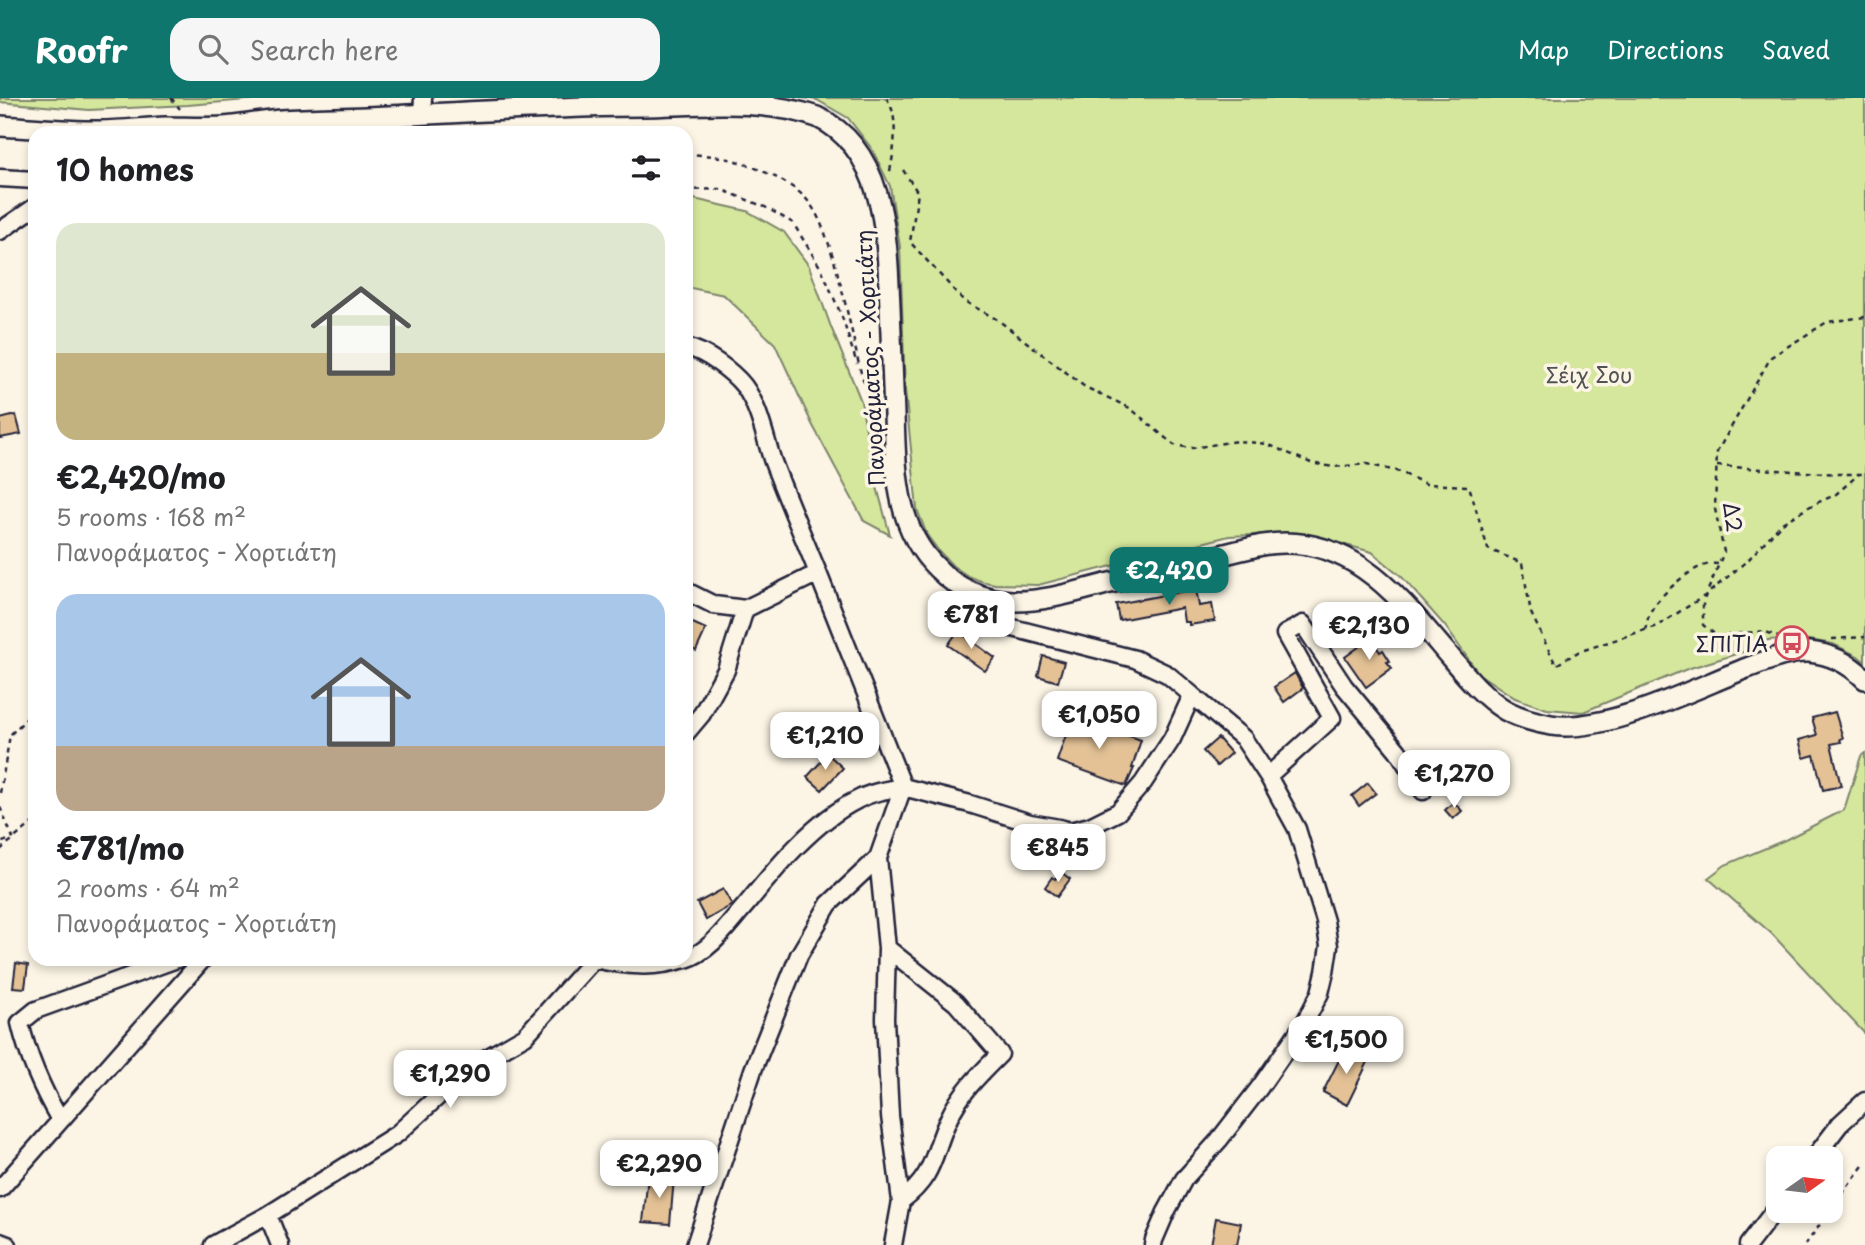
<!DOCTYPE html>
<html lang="en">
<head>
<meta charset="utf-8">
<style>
  body { margin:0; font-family:"Playpen Sans",sans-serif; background:#f6f6f6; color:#202124; height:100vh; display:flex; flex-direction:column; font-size:26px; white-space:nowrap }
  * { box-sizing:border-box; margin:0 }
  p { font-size:23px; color:#757577 }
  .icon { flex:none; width:38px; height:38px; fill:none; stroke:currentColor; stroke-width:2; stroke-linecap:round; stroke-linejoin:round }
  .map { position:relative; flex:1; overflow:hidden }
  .drawer { position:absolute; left:28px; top:28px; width:665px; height:840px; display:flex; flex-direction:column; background:#fff; border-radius:21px; box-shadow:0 4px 10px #0003 }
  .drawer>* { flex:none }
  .needle { width:46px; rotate:76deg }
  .fabs { position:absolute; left:1766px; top:1048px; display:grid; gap:14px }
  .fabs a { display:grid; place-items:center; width:77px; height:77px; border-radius:14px; background:#fff; box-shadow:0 4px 10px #0003; font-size:35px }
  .price { position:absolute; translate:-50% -60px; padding:0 16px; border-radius:14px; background:#fff; color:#222; font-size:23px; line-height:46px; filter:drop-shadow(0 2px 4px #0008) }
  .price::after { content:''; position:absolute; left:50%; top:42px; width:21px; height:16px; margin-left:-10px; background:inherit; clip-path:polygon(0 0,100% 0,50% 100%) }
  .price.active { background:#0f766e; color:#fff }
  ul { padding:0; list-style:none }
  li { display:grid; align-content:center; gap:14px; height:371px; padding:0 28px }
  li span { display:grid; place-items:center; height:217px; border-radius:21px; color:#555 }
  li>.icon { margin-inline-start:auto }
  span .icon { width:126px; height:126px; fill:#fffc; stroke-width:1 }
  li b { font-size:30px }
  h2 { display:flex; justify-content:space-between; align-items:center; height:84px; padding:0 28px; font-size:30px }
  header { display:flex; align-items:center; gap:42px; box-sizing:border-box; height:98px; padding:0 35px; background:#0f766e; color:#fff }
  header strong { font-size:33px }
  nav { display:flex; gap:38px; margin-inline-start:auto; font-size:24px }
  .search { width:490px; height:63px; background:#f6f6f6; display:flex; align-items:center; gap:18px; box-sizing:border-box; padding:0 24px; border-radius:21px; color:#757577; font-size:26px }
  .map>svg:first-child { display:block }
  .green { fill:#d5e79c; stroke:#7c846c; stroke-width:2 }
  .building { fill:#e4c296; stroke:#22223b; stroke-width:2 }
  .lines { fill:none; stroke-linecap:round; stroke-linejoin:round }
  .minor-casing { stroke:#22223b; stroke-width:21 }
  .major-casing { stroke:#22223b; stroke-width:24 }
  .path { stroke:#22223b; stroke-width:2.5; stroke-dasharray:5 5; stroke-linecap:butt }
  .minor { stroke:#fcf5e5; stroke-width:16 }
  .major { stroke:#fcf5e5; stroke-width:19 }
  .labels { text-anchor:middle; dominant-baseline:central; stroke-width:7; stroke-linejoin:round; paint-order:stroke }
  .street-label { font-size:21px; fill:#22223b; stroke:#fcf5e5 }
  .park-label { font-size:21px; fill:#4f5353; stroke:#fcf5e5 }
  .poi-label { font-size:21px; fill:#22223b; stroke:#fcf5e5; text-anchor:end }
</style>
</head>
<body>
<header>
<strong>Roofr</strong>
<div class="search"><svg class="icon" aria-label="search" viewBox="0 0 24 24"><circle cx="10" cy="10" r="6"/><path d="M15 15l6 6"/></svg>Search here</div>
<nav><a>Map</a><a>Directions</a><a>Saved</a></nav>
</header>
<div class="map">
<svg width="1865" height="1147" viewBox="0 0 1865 1147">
  <rect width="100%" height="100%" fill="#fcf5e5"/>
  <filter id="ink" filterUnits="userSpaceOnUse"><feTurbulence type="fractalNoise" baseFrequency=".0143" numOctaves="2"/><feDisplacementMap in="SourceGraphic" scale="14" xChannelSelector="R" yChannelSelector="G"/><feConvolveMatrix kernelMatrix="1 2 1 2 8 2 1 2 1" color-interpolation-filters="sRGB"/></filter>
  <g filter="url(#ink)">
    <path class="green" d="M0,0H270L188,7L89,12L0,4Z
      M803,0H1865V564L1858,558L1833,546L1797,540L1768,542L1746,553L1687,571L1583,614L1547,611L1515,600L1479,576L1445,528L1401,478L1372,454L1300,435L1229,438L1038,487L995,486L980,483L968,478L953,468L938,452L927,437L917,411L905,291L900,149L890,88L872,51L848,20L817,2Z
      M694,101L747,113L784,134L809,168L831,229L861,303L874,378L890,437L864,423L812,326L775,246L724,197L686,189V102Z
      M1865,655V936L1772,836L1708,780L1725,767L1785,742L1844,712L1861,658Z"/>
    <path class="building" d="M16,317L21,336L0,340V321Z
      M1196,491L1199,508L1212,506L1215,523L1189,527V524H1184L1182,510L1119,522L1116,506Z
      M686,522L706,531L696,553L686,548Z
      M958,533L995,560L985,573L948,547Z
      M1371,540L1380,554L1383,552L1390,563L1387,564L1392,570L1366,589L1345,559Z
      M1043,558L1064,564L1058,584L1038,578Z
      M1295,575L1303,590L1284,604L1274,589Z
      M1835,614L1843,640L1840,641L1841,644L1831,646L1841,688L1823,692L1814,657L1804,660L1799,642L1817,637L1812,620Z
      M1068,617L1141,642L1132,670H1134L1126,688L1057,663L1066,637L1067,634L1063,633Z
      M1218,640L1231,655L1217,668L1203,653Z
      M828,656L843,670L822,692L807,679Z
      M1368,685L1376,695L1359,708L1352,698Z
      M1454,704L1462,713L1453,721L1445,712Z
      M1061,774L1070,781L1057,799L1045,789L1052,779L1055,781Z
      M723,791L732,807L706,822L697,805Z
      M16,865L28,867L25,890L13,889Z
      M1345,950L1369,962L1347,1007L1323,994Z
      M648,1078L674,1080L670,1126L643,1124Z
      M1216,1120L1241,1125L1237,1147H1211Z"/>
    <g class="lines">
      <defs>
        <path id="minor" d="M422,16L423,0
          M0,80L35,82
          M0,133L35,109
          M686,249C705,253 732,273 744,288C759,308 765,340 773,364C787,401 803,438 818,475
          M686,493L714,507L745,511
          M686,635L702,616L726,572L745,511L818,475L903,689L970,706L1030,725L1059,730L1070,733L1090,728L1118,714L1143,685L1172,641L1192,597L1167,576L1135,561L993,525L963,491
          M1268,678L1332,620L1285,536L1303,526L1344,588L1398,653L1423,693
          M878,760L887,850L885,921L890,1018L901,1103L893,1147
          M887,850L956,905L1000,956C980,976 961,994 949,1020C932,1056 936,1077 901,1103
          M594,861C625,868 654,871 685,861
          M686,861C711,853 728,827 745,808C776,770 813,724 857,702C871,694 887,692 903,689L878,760L829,806L799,857L753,972L695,1147
          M60,1022C42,991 28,959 20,925L36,912L177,861
          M1814,1060L1840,1026L1865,1003
          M0,1091L203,861
          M268,1117L397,1036L469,970L525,938L594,861
          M0,1144L8,1147
          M213,1147L268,1117L280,1147
          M1153,1147L1154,1142L1166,1114L1184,1081L1219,1042L1260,989L1305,924L1320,895L1325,874L1329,848L1325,823L1297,731L1268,678L1243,640L1192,597
          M1748,1147L1778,1108"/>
        <path id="major" d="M0,28C33,30 66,33 99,33C121,33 143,30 165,29C185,29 204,30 223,29C243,28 262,23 281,22C317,20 353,20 388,18C474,14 559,8 645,8C701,7 763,0 817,19C887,52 887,143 890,209C891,245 893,281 894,317C896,372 895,430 938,471C957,491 984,502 1012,503C1045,504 1078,493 1110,485C1160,473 1211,459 1262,447C1347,433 1396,495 1445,553C1463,574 1481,597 1505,612C1519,620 1535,624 1551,627C1605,636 1695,590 1747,570C1766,563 1789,553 1809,554C1831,556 1850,566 1865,581"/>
      </defs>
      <use href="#minor" class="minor-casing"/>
      <use href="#major" class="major-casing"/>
      <path class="path" d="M171,0L180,11
        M886,0C900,15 894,58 889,77
        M686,56C700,57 715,57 729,61C752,67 793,84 808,103C829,128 844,201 852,234C858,261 861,287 877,310
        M903,72L918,95L910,144L964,203L998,222L1085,289L1130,310L1174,347L1192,350L1237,343L1267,346L1311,365L1333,369L1367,366L1400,374L1426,386L1469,388L1488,451L1522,465L1531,515L1556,567L1578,554L1657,528L1706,497L1748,462L1782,425L1814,406L1835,397L1859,376
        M686,92L720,91L765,109L793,125L822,172L842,219L857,266
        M1717,368L1838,376H1865
        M1645,532C1647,525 1648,517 1652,511C1663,494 1697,462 1718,466
        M1781,540L1764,533L1717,538L1703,527V504L1724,454L1715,411L1717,354L1771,259L1827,224L1865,219
        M1832,541L1865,539
        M0,695L10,637L35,612
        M0,709L13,740L0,745
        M0,752L35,723
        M1830,1112L1865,1065
        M1805,1147L1830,1113"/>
      <use href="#minor" class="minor"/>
      <use href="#major" class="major"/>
    </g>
  </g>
  <defs>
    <symbol id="bus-ring" viewBox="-11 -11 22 22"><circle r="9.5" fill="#fcf5e5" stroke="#d1495b" stroke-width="1.5"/><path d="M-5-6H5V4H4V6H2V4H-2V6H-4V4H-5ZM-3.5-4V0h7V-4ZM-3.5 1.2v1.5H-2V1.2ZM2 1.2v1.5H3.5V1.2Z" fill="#d1495b"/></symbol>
  </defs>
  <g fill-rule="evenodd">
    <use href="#bus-ring" x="1773" y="526" width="38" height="38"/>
  </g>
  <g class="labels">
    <g class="street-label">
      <text transform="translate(869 260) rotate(-93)">Πανοράματος - Χορτιάτη</text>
      <text transform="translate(1734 419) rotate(82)">Δ2</text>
    </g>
    <g class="park-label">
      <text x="1589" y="276">Σέιχ Σου</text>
    </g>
    <g class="poi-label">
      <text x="1768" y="545">ΣΠΙΤΙΑ</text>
    </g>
  </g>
</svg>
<div class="fabs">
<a><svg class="needle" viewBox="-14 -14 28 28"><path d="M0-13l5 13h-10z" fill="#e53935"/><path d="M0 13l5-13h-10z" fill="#757577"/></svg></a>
</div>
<b class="price active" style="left:1169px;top:509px">€2,420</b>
<b class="price" style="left:971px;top:553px">€781</b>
<b class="price" style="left:1369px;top:564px">€2,130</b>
<b class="price" style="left:1099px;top:653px">€1,050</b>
<b class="price" style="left:825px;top:674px">€1,210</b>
<b class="price" style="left:1454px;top:712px">€1,270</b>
<b class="price" style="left:1058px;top:786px">€845</b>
<b class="price" style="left:1346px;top:978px">€1,500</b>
<b class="price" style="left:450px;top:1012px">€1,290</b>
<b class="price" style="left:659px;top:1102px">€2,290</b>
<section class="drawer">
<h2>10 homes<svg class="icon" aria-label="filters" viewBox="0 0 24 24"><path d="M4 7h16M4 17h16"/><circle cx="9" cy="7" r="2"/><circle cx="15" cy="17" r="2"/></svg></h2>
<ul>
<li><span style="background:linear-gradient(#dfe7d0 60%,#c2b280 0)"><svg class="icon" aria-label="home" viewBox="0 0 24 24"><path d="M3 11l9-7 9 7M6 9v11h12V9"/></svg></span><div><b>€2,420/mo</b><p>5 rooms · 168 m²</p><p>Πανοράματος - Χορτιάτη</p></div></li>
<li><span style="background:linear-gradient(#a9c7e8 70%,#b9a48a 0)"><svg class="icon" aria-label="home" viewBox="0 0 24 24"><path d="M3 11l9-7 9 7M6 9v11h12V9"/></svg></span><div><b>€781/mo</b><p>2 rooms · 64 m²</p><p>Πανοράματος - Χορτιάτη</p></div></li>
</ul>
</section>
</div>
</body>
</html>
